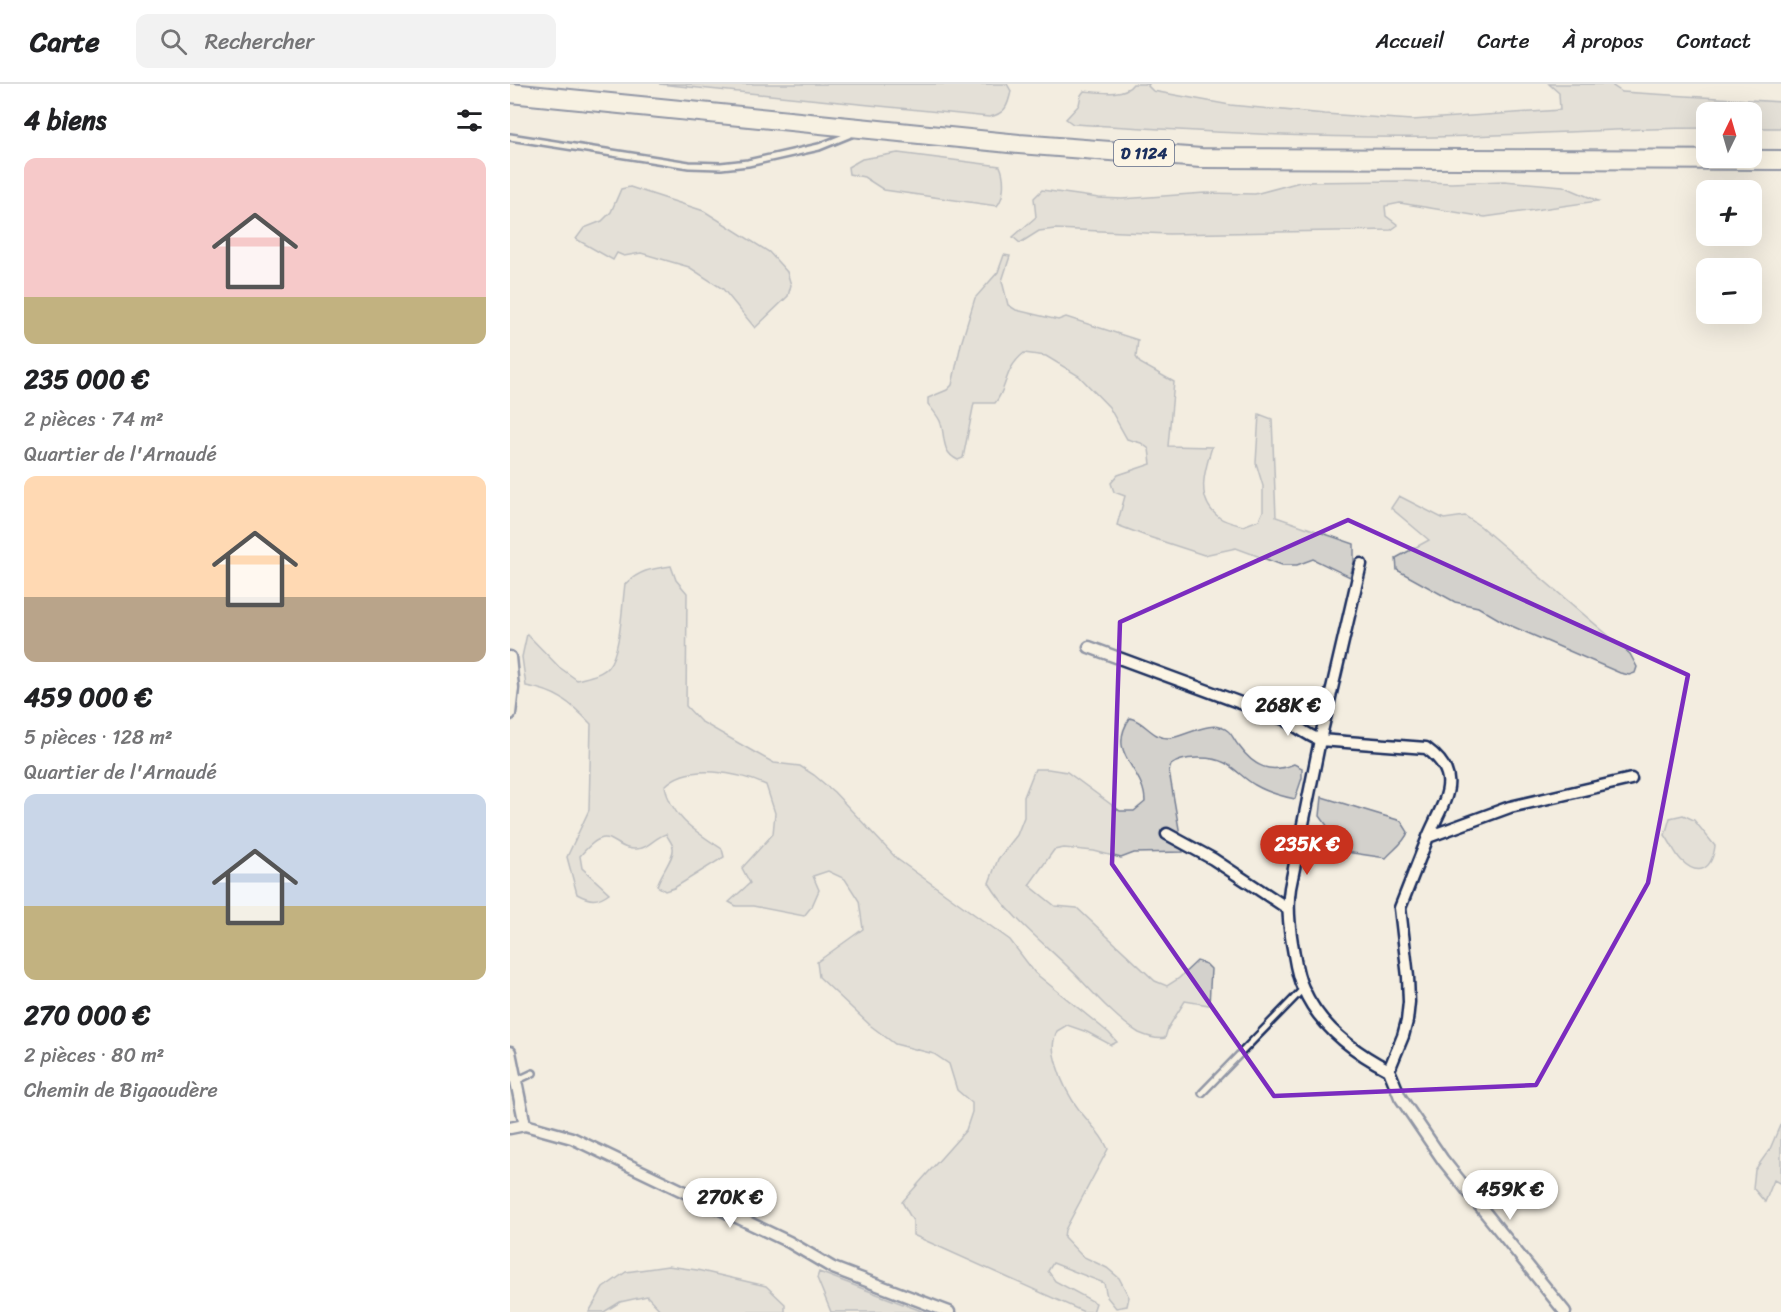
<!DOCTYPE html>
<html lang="fr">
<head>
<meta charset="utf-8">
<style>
  body { margin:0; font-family:Sriracha,sans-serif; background:#f2f2f2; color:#202124; height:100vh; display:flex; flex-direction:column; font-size:22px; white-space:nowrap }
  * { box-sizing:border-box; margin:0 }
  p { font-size:20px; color:#757577 }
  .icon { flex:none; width:33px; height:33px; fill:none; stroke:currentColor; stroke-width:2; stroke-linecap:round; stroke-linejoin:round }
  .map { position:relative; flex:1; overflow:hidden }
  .drawer { display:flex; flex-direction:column; background:#fff; width:510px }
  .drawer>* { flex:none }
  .needle { width:39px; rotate:5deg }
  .controls { position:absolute; left:1186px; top:18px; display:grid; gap:12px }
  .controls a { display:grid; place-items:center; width:66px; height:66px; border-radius:12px; background:#fff; box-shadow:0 6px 24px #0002; font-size:30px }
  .price { position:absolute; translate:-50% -51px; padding:0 14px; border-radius:21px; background:#fff; color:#222; font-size:20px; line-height:39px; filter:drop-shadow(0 2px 3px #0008) }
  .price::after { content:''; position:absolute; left:50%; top:36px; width:18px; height:14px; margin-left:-9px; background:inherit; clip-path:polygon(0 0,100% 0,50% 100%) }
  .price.current { background:#c8321e; color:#fff }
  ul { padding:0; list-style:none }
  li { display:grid; align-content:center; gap:12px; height:318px; padding:0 24px }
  li span { display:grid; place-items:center; height:186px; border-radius:12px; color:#555 }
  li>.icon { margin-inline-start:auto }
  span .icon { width:108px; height:108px; fill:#fffc; stroke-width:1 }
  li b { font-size:26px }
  h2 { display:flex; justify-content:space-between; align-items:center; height:72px; padding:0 24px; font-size:26px }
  header { display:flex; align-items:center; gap:36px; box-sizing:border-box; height:84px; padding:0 30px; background:#fff; border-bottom:2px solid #e0e0e0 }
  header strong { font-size:28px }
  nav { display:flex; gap:33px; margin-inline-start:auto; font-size:21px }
  .search { width:420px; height:54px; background:#f2f2f2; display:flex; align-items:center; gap:15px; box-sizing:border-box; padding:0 21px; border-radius:12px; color:#757577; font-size:22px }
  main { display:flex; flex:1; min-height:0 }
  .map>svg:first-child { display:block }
  .green { fill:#d3d1cc; stroke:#778095; stroke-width:1.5 }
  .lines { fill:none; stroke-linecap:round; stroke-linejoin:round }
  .service-casing { stroke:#1b2f5e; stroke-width:10 }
  .minor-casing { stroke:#1b2f5e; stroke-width:15 }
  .trunk-casing { stroke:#1b2f5e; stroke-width:22 }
  .service { stroke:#fcf5e5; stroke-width:5 }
  .minor { stroke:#fcf5e5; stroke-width:10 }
  .trunk { stroke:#fcf5e5; stroke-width:18 }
  .marked { fill:none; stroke:#7b2cbf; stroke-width:4.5; stroke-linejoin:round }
  .labels { text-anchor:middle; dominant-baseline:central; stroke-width:4.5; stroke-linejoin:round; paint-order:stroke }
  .shield { fill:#fcf5e5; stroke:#5e6a86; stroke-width:1.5 }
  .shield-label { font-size:16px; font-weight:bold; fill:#1b2f5e }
</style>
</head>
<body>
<header>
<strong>Carte</strong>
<div class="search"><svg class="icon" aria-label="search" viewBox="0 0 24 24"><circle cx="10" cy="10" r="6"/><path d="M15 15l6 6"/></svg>Rechercher</div>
<nav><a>Accueil</a><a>Carte</a><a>À propos</a><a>Contact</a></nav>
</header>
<main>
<section class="drawer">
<h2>4 biens<svg class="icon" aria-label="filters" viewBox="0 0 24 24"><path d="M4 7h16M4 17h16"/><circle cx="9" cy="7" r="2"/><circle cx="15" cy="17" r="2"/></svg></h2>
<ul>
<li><span style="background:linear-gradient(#f6c9c9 75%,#c2b280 0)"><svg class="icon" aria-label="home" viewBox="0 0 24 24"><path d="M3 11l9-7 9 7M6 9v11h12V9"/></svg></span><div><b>235 000 €</b><p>2 pièces · 74 m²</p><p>Quartier de l'Arnaudé</p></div></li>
<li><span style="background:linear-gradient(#ffd9b3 65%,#b9a48a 0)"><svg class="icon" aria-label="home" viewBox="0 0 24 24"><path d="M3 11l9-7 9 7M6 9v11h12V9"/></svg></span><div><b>459 000 €</b><p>5 pièces · 128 m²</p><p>Quartier de l'Arnaudé</p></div></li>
<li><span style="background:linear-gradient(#c9d6e8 60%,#c2b280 0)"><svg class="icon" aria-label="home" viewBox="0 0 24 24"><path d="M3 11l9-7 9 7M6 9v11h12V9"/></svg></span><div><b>270 000 €</b><p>2 pièces · 80 m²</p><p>Chemin de Bigaoudère</p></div></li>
</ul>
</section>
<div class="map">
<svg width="1271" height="1228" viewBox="0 0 1271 1228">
  <rect width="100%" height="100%" fill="#f3ede0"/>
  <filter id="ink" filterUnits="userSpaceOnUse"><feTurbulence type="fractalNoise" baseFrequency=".0167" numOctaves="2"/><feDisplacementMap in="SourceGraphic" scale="12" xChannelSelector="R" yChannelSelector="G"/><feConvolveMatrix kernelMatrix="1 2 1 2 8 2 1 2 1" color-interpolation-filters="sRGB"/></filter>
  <g filter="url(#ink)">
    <path class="green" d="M149,0H497L501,7C498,22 495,30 479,33Z
      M623,0H639L638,2L643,7L720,21L815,30L902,36L1050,26L1049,9L1039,0H1103V2L1112,8L1271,18V44H1242V28H1197V44C1106,44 1016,51 925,53C804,55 683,47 563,40L556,35L569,21L571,11L574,7C588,8 614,13 623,0Z
      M388,69L490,82C495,93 495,113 487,122L374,106L354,93L339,90L338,83L352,75Z
      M892,97L941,99L994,97L1053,102L1088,117L975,133L890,119L875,122L876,132L888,141L881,146L659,150L545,145L529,147L510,159L503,153L526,133L524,114L532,106L589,114L612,115L695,109L745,110L790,98Z
      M120,103L194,127L259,168L277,188L281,201L278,212L245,244L213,205L179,183L131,169L114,172L107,169L103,176L66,155L74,144L92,137L101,128L111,105Z
      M494,171L500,172L492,197L498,221L506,226L548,236L556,233L628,256L626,273L630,279L664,298L658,362L702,363C694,388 685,416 710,434C716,438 726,440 733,442L749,436L753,427V402L746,379L749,330L762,335L766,433L844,460V478L840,493L803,475L787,481H772L726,464L694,471L636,452L607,441L615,412L604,408L601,399L608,391L641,380L639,365L631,359L617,355L599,323L569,292L536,272L514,269C493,286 498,304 485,319H464L453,374L448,376C430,368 436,351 430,337C427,331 422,325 418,320V314L437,306L442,301L451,260L465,214L488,188Z
      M889,412L934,435L955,432L970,442L1120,570L1127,583L1125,589L1119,591L1110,589L997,540L968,523L945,518L887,486L886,474L919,456L881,424Z
      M161,482L166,496L177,509L176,622L190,637L244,668L264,679L290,682L304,691L324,708L387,775L500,856L525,889L599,949L607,958L601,961L577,948L557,941L547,947C541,960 543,969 547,982C552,999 559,1013 570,1027C580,1040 591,1049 598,1065L555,1146L554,1153L572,1172L597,1184L609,1194L619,1213L617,1222L606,1224L597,1213L594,1199L543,1179L538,1187L545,1197L586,1219L583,1228H574L403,1151V1137L392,1118L456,1046L462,1028V1019L447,1006L439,980L424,970L385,960L361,942L309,893L307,878L353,845L349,817L335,795L318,787L303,792L309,806L302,822L294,832L243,822H226L219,818L240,799L232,784L263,750L265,729L256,701C229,689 178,678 155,702C160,733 188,749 212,765L214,773L164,804L155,807L147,802C150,790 165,773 163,764C163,760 158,754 156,750C146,753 139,762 132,764C102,772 103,732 70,772L72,784L99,809C87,818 80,817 67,810L57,773L79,726L81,640C60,618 46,607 16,602L12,573L17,550L49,583L67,596C77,593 91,591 98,583C111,568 112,521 115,500C131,486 140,485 161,482Z
      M620,634C636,638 642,655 660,654C677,652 702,634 718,647C722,650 725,658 729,662C744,683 760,690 784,680L792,684V694L785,715C770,712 757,708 745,701C734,695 726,685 715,679C702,672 672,672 661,681L659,687L673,768L624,769L611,774L584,767L554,764L544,766L519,801L545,822L567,824L645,897L657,902L668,895L687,877L696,880L701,885L699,921L675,917L658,944L655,954C647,956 636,952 629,949C610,938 586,912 571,896C541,864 502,837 479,799L488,775L507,751L514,733V713L525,685H538L557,688L610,727H624L635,718C635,684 595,671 620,634Z
      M812,713L891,737L898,748C895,758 883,766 876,774L836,768L810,732Z
      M1173,731L1184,736L1205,762C1202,785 1189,794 1171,776C1165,770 1161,759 1155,751L1160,734Z
      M1271,1039V1100L1264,1096L1255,1118L1243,1104L1245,1086L1260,1065Z
      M158,1182L187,1186L256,1202L275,1220V1228H152L137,1212L110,1218L94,1228H79L93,1204L116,1188Z
      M309,1188L414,1228H321L307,1194Z"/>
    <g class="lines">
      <defs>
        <path id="service" d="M0,53L179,81L211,82L238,79L309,63L341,50
          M6,997L23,989
          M692,1009L793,905"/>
        <path id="minor" d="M851,480L810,656L780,804C777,823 779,840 782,859C785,874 786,890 793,904C809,941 844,968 879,986L890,1013L933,1076L1055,1228
          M579,563L774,635C787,642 796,651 810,656L916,664C956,693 933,717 918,753
          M0,573L3,604L0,630
          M657,750L703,775L777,824
          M0,968L15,1041
          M879,986L893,952L897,937L899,918L898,893L890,824L918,753L1000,723L1121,695
          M0,1044L15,1041L62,1054L279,1158L323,1184L439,1228"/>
        <path id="trunk" d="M0,9L509,60L691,74L1271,76"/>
      </defs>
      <use href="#service" class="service-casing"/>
      <use href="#minor" class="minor-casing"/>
      <use href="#trunk" class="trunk-casing"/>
      <use href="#service" class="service"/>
      <use href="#minor" class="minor"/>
      <use href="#trunk" class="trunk"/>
    </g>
  </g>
  <path d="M0 0H1271V1228H0ZM838,436L1178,591L1138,799L1026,1001L764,1012L602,780L610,538Z" fill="#f3ede0" fill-opacity=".55" fill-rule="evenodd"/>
  <path class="marked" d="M838,436L1178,591L1138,799L1026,1001L764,1012L602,780L610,538Z"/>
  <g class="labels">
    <rect class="shield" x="604" y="56" width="60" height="26" rx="4.5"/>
    <g class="shield-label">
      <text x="634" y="69">D 1124</text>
    </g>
  </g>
</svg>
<div class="controls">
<a><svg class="needle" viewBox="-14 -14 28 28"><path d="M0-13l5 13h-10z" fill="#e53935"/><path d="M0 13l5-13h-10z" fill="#757577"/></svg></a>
<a>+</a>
<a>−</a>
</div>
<b class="price" style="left:778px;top:653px">268K €</b>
<b class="price current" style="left:797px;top:792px">235K €</b>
<b class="price" style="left:1000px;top:1137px">459K €</b>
<b class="price" style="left:220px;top:1145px">270K €</b>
</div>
</main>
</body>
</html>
